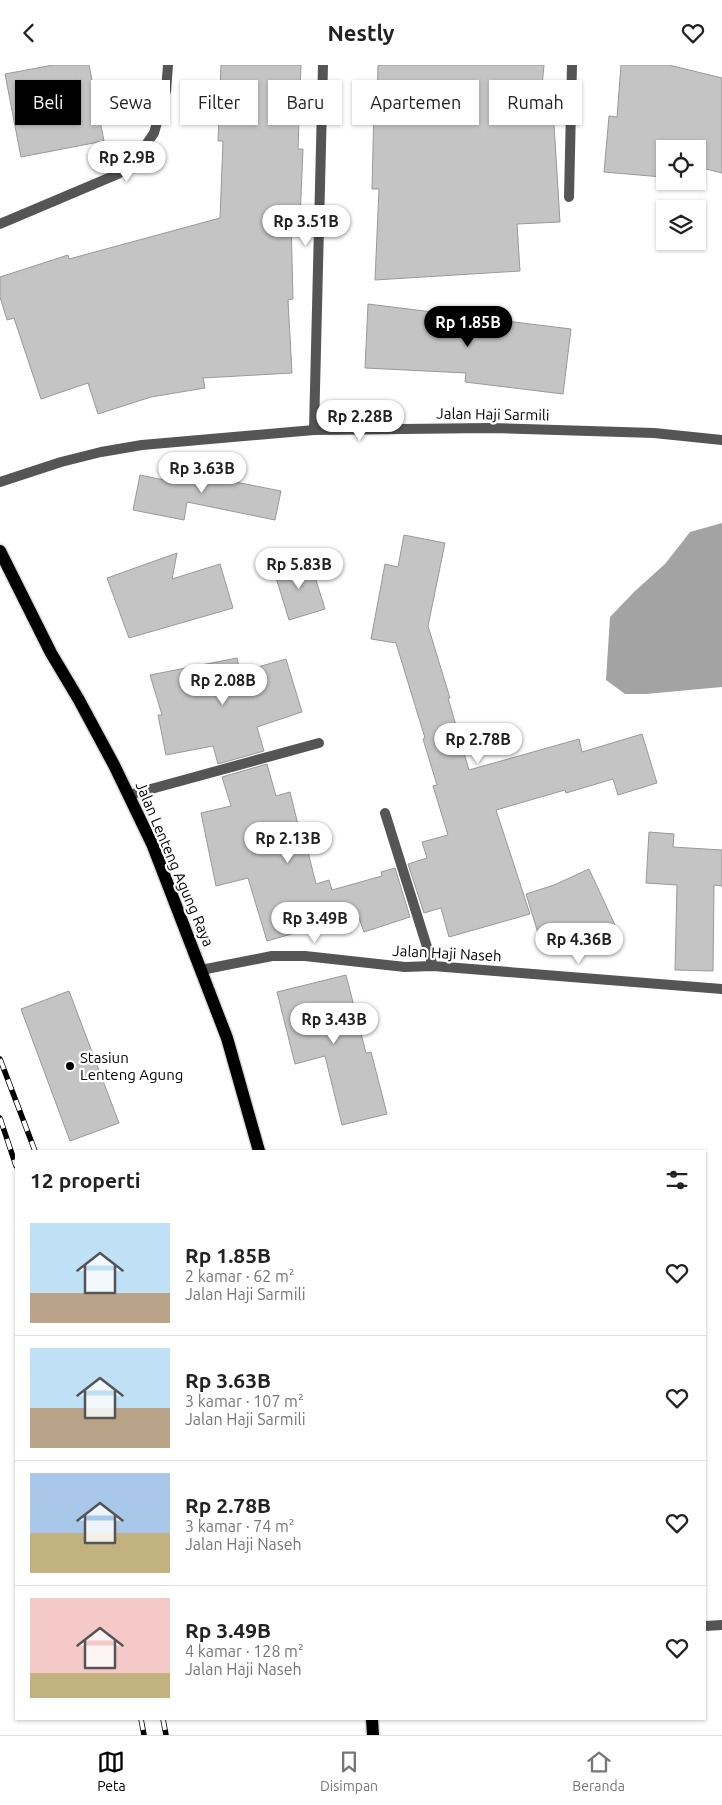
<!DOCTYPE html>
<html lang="id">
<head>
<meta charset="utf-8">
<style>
  body { margin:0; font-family:Ubuntu,sans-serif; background:#f6f6f6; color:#222; height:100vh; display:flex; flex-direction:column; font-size:19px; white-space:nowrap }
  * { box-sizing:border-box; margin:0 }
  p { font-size:16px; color:#767676 }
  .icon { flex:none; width:28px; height:28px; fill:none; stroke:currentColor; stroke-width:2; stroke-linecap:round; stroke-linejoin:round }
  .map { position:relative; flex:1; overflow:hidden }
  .panel { position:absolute; left:15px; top:1085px; width:691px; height:570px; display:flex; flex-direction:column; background:#fff; border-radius:0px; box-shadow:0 1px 4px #0004 }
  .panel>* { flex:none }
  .guide { position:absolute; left:15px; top:15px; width:692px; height:45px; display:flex; gap:10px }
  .controls { position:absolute; left:656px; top:75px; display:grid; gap:10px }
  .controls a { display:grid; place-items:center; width:50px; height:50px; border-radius:0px; background:#fff; box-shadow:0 1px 4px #0004; font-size:25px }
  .price { position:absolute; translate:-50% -42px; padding:0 11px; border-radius:18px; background:#fff; color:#222; font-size:16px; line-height:32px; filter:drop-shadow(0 1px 2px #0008) }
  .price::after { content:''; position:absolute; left:50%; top:30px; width:15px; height:11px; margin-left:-8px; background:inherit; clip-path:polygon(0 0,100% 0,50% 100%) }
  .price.active { background:#000; color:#fff }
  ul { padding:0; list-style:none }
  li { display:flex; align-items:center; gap:15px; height:125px; padding:0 15px }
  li+li { border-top:1px solid #e0e0e0 }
  li span { display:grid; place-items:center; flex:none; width:140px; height:100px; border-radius:0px; color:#555 }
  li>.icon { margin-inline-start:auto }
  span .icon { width:60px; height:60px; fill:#fffc; stroke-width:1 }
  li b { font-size:21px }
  h2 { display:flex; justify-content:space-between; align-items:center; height:60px; padding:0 15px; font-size:21px }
  .pill { padding:0 18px; border-radius:0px; background:#fff; box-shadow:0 1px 4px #0004; font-size:18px; line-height:45px }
  .pill.active { background:#000; color:#fff }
  header { display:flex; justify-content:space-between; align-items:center; height:65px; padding:0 15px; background:#fff; font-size:22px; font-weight:700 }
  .dock { display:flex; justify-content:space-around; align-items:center; height:70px; border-top:1px solid #e0e0e0; background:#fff; font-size:14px; color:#767676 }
  .dock a { display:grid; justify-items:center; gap:2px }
  .dock .active { color:#000 }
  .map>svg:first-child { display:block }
  .water { fill:#a3a3a3 }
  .building { fill:#c4c4c4; stroke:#999 }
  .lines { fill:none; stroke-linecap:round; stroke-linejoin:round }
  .primary-casing { stroke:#dbdbdb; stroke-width:15 }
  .minor { stroke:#555; stroke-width:10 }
  .tertiary { stroke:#555; stroke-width:10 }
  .primary { stroke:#000; stroke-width:12 }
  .rail-casing { stroke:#000; stroke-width:5.5 }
  .rail { stroke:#fff; stroke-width:4; stroke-dasharray:11; stroke-linecap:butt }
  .poi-dot { fill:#000; stroke:#fff; stroke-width:2 }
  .labels { text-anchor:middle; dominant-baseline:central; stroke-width:4.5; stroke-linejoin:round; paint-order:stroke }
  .street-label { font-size:15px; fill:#000; stroke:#fff }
  .poi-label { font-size:15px; fill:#000; stroke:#fff; text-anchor:start }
</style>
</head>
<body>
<header><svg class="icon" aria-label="back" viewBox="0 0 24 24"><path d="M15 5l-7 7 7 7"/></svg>Nestly<svg class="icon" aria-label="heart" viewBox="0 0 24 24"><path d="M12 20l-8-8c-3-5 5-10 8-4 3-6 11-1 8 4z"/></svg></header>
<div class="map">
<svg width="722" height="1670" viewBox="0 0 722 1670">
  <rect width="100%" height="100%" fill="#fff"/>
  <path class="water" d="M722,458V622L646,629H625L606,615L610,552L635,526L665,499L690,467Z"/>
  <path class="building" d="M53,0H89L104,76L21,92L5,9Z
    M221,0H301L298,84H303L300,154H291L293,234L288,235L292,308L203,313L205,323L151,332L98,349L88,318L41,334L14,253L7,255L0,232V212L68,190L69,194L220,153L223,76H218Z
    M378,0H544L540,43H553L560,157L517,159L520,206L375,215L379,124H372L374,41H377Z
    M621,0H669L722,13V108L698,102V84H665L662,112L604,107L609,51L617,52Z
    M368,239L571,264L563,329L465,317L466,308L365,303Z
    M168,394L206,402L205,411L281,426L275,455L187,437L184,455L133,445L140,410L164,415Z
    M404,470L445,478L428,561L450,633H448L469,705L579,674L582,687L642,669L657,718L618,730L613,714L566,728L565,725L496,745L530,849L449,872L441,843L424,848L408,799L427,793L422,777L448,770L433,721L437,720L423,674L425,673L396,578L371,574L385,499L398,502Z
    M177,488L172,514L220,499L233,543L129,573L107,513Z
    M310,496L325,544L289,555L274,506Z
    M237,593L240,607L286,594L302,647L257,662L264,686L218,699L213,681L166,690L158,650H162L150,610Z
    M267,699L276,731L290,727L300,768L303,767L316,819L329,815L332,825L382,811L381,807L395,803L410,852L364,867L359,853L321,865L320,861L267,876L248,813L216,821L201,748L231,741L222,712Z
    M649,767L674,769L673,782L722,785V821L714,820L713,906L675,905L677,820L646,818Z
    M589,804L615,860L579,877L577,871L542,881L526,829L554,820Z
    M346,910L366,988L371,987L387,1049L342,1060L325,991L295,999L277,927Z
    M69,926L119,1058L70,1076L21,944Z"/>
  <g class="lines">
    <defs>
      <path id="primary" d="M0,486L51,588L79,635L114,700L153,781L227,973L259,1086
        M372,1654L373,1670"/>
    </defs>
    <use href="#primary" class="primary-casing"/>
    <path class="minor" d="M569,132L572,0
      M0,159L118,109L139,90L154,68L166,26L168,0
      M314,365L323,0
      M0,417L61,397L101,387L142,380L314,365L490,363L654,368L722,375
      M129,730L319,678
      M385,748L433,901
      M201,905L272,891H305L405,902L433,901L722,924"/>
    <path class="tertiary" d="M705,1561L722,1560"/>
    <use href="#primary" class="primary"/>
    <defs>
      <path id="rail" d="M0,994L35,1086
        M0,1053L16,1101
        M141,1654L144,1670
        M163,1654L166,1670"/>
    </defs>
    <use href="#rail" class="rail-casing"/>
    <use href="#rail" class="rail"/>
  </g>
  <circle class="poi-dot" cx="70" cy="1001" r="5"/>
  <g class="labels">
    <g class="street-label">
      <text transform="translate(493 349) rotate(1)">Jalan Haji Sarmili</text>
      <text transform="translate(175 799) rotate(67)">Jalan Lenteng Agung Raya</text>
      <text transform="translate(447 888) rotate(3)">Jalan Haji Naseh</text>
    </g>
    <g class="poi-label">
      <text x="80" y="992">Stasiun<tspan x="80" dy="17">Lenteng Agung</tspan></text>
    </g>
  </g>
</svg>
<div class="controls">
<a><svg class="icon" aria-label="locate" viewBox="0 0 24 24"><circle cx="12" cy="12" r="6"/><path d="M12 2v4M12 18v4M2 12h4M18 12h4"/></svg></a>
<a><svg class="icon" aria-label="layers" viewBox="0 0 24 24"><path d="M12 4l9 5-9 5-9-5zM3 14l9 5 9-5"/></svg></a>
</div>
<b class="price" style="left:127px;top:118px">Rp 2.9B</b>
<b class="price" style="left:306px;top:182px">Rp 3.51B</b>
<b class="price active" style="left:468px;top:283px">Rp 1.85B</b>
<b class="price" style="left:360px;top:377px">Rp 2.28B</b>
<b class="price" style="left:202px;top:429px">Rp 3.63B</b>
<b class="price" style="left:299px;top:525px">Rp 5.83B</b>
<b class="price" style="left:223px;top:641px">Rp 2.08B</b>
<b class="price" style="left:478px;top:700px">Rp 2.78B</b>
<b class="price" style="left:288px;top:799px">Rp 2.13B</b>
<b class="price" style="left:315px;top:879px">Rp 3.49B</b>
<b class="price" style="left:579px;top:900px">Rp 4.36B</b>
<b class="price" style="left:334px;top:980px">Rp 3.43B</b>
<div class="guide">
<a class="pill active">Beli</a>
<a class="pill">Sewa</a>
<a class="pill">Filter</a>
<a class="pill">Baru</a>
<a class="pill">Apartemen</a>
<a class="pill">Rumah</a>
</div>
<section class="panel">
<h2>12 properti<svg class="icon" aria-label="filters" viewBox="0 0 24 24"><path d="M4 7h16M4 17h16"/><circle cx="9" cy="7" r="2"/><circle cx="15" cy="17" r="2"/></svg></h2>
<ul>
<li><span style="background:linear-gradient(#bfe0f5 70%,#b9a48a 0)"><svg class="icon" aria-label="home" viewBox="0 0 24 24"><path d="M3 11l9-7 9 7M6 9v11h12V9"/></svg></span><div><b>Rp 1.85B</b><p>2 kamar · 62 m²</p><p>Jalan Haji Sarmili</p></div><svg class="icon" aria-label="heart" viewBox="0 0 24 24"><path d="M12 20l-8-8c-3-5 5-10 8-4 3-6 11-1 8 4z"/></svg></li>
<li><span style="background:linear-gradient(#bfe0f5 60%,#b9a48a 0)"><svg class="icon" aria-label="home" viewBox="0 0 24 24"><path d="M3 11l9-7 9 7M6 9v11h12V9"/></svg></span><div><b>Rp 3.63B</b><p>3 kamar · 107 m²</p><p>Jalan Haji Sarmili</p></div><svg class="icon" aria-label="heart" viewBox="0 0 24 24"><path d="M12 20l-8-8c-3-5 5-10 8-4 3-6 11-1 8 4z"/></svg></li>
<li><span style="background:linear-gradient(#a9c7e8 60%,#c2b280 0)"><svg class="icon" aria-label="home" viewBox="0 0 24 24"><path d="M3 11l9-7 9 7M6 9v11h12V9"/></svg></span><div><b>Rp 2.78B</b><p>3 kamar · 74 m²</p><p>Jalan Haji Naseh</p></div><svg class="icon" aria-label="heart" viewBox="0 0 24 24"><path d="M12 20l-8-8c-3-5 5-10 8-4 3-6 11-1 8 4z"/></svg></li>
<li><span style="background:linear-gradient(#f6c9c9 75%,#c2b280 0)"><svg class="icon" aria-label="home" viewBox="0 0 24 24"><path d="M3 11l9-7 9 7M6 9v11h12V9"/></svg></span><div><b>Rp 3.49B</b><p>4 kamar · 128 m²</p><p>Jalan Haji Naseh</p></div><svg class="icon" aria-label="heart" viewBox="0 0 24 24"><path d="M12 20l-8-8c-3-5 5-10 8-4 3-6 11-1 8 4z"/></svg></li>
</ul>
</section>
</div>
<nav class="dock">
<a class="active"><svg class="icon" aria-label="map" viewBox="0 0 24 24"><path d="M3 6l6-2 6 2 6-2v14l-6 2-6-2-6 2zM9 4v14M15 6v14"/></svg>Peta</a>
<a><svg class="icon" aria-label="saved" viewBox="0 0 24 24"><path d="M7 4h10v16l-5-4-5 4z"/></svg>Disimpan</a>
<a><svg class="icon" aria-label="home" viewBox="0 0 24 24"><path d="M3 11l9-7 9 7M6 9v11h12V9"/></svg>Beranda</a>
</nav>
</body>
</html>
